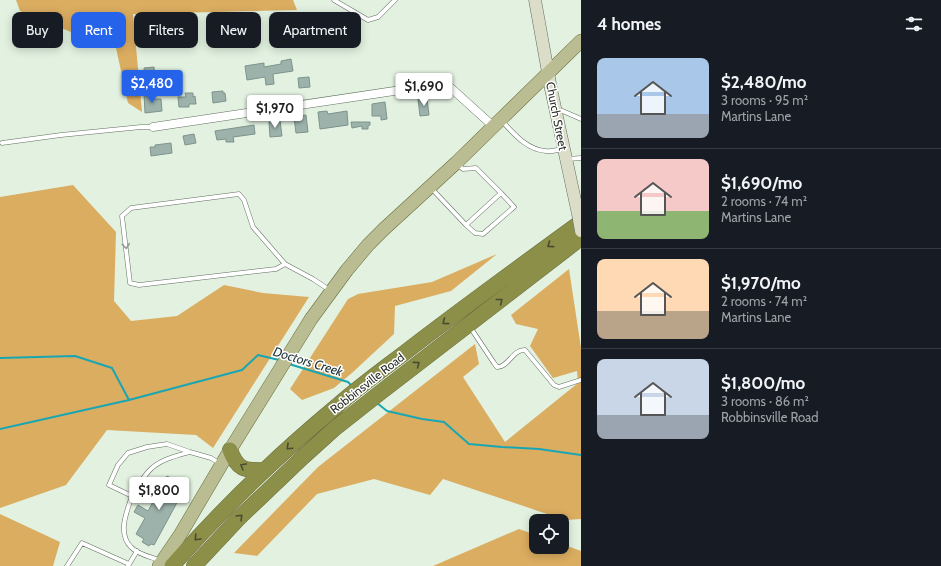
<!DOCTYPE html>
<html lang="en">
<head>
<meta charset="utf-8">
<style>
  body { margin:0; font-family:Cabin,sans-serif; background:#20242c; color:#f1f3f6; height:100vh; display:flex; flex-direction:column; font-size:15px; white-space:nowrap }
  * { box-sizing:border-box; margin:0 }
  p { font-size:13px; color:#9ea1a6 }
  .icon { flex:none; width:22px; height:22px; fill:none; stroke:currentColor; stroke-width:2; stroke-linecap:round; stroke-linejoin:round }
  .map { position:relative; flex:1; overflow:hidden }
  .sheet { display:flex; flex-direction:column; background:#171b24; width:360px }
  .sheet>* { flex:none }
  .top-card { position:absolute; left:12px; top:12px; width:380px; height:36px; display:flex; gap:8px }
  .tools { position:absolute; left:529px; top:514px; display:grid; gap:8px }
  .tools a { display:grid; place-items:center; width:40px; height:40px; border-radius:8px; background:#171b24; box-shadow:0 2px 10px #0003; font-size:20px }
  .price { position:absolute; translate:-50% -34px; padding:0 9px; border-radius:4px; background:#fff; color:#222; font-size:13px; line-height:26px; filter:drop-shadow(0 1px 2px #0008) }
  .price::after { content:''; position:absolute; left:50%; top:24px; width:12px; height:9px; margin-left:-6px; background:inherit; clip-path:polygon(0 0,100% 0,50% 100%) }
  .price.active { background:#2563eb; color:#fff }
  ul { padding:0; list-style:none }
  li { display:flex; align-items:center; gap:12px; height:100px; padding:0 16px }
  li+li { border-top:1px solid #363941 }
  li span { display:grid; place-items:center; flex:none; width:112px; height:80px; border-radius:8px; color:#555 }
  li>.icon { margin-inline-start:auto }
  span .icon { width:48px; height:48px; fill:#fffc; stroke-width:1 }
  li b { font-size:17px }
  h2 { display:flex; justify-content:space-between; align-items:center; height:48px; padding:0 16px; font-size:17px }
  .pill { padding:0 14px; border-radius:8px; background:#171b24; box-shadow:0 2px 10px #0003; font-size:14px; line-height:36px }
  .pill.active { background:#2563eb; color:#fff }
  main { display:flex; flex:1; min-height:0 }
  .map>svg:first-child { display:block }
  .forest { fill:#dbad60 }
  .lines { fill:none; stroke-linecap:round; stroke-linejoin:round }
  .stream { stroke:#19a6b4; stroke-width:2 }
  .building { fill:#9cb2ab; stroke:#7d938c }
  .lane-casing { stroke:#626f60; stroke-width:5 }
  .street-casing { stroke:#626f60; stroke-width:9 }
  .secondary-casing { stroke:#626f60; stroke-width:13 }
  .primary-casing { stroke:#6a6e3e; stroke-width:14 }
  .highway-casing { stroke:#6a6e3e; stroke-width:16 }
  .lane { stroke:#fff; stroke-width:4 }
  .street { stroke:#fff; stroke-width:8 }
  .secondary { stroke:#dcddc8; stroke-width:12 }
  .primary { stroke:#babc91; stroke-width:13 }
  .highway { stroke:#8c8f48; stroke-width:15 }
  .secondary-bridge-casing { stroke:#626f60; stroke-width:13; stroke-linecap:butt }
  .secondary-bridge { stroke:#dcddc8; stroke-width:12 }
  .oneway { stroke:#474c33 }
  .oneway2 { stroke:#949894 }
  .labels { text-anchor:middle; dominant-baseline:central; stroke-width:3; stroke-linejoin:round; paint-order:stroke }
  .street-label { font-size:12px; fill:#2a302a; stroke:#fff }
  .water-label { font-size:13px; font-style:italic; fill:#1d3336; stroke:#fff }
</style>
</head>
<body>
<main>
<div class="map">
<svg width="581" height="566" viewBox="0 0 581 566">
  <rect width="100%" height="100%" fill="#e2f1e0"/>
  <path class="forest" d="M16,0H293L297,10L133,14L142,112L128,103L111,25L99,21L83,37L20,11Z
    M73,185L116,232L114,301L131,321L177,316L224,285L263,293L309,297L213,448L196,435L107,430L66,485L0,508V197Z
    M497,254L451,291L395,306L394,334L353,372L334,388L302,400L290,389L348,299L358,294L432,282Z
    M569,269L581,348V519L565,520L443,479L430,495L374,479L317,494L257,556L234,553L318,467L475,344L479,364L463,377L505,442L578,383L577,371L553,378L530,346L538,329L516,324L511,315Z
    M0,514L60,542L53,566H0Z
    M519,529L536,535V547H562V544L581,551V566H433Z"/>
  <g class="lines">
    <path class="stream" d="M0,358L75,356L112,368L129,400
      M289,364L348,382L352,386
      M377,403L387,411L422,419L444,422L469,444L502,447L539,449L581,455
      M0,429L129,400L242,370L258,355L279,360"/>
  </g>
  <path class="building" d="M291,59L293,71L273,74L274,84L266,85L265,77L247,80L245,66L264,63V67L281,64V61Z
    M154,67L155,77L145,78L144,68Z
    M309,77L310,87L299,88L298,78Z
    M223,91V93H225L226,101L213,103L212,92Z
    M185,93H193V97L195,96L196,104H189V107H179L178,97H186Z
    M144,94H153L154,99H161L162,111L145,113Z
    M427,98L429,115L420,116L418,99Z
    M385,102L387,119L381,120V116H372V104Z
    M327,111L328,114L347,111L348,125L320,129L318,112Z
    M306,115L308,132L296,133L294,117Z
    M280,121L282,136L270,137L269,122Z
    M351,122H370V125L368,126V129H362V126L352,128Z
    M254,125L255,134L233,137L234,142H226V139L217,140L215,131Z
    M194,134L196,143L185,145L183,136Z
    M171,143L172,153L151,156L150,147H155V145Z
    M167,476L186,486L154,545L151,544L149,546L142,542L144,539L136,534L145,518L134,512L138,505L148,511Z"/>
  <g class="lines">
    <defs>
      <path id="lane" d="M334,0L368,20L378,17L395,0
        M558,109L581,119
        M502,121C514,134 527,150 546,151C551,152 557,150 562,149
        M2,143L61,135L141,127H153
        M568,159L581,158
        M432,189L466,225L501,193L476,168L463,169L457,164
        M466,225L475,233L483,234L514,207L501,193
        M285,264L276,269L139,285L130,283L122,216L131,208L239,194L244,200L253,227L285,264L313,279L331,291
        M470,327L494,363L497,367C508,368 513,349 525,350L554,385L559,387L581,380
        M132,496C137,488 142,479 148,472C158,460 175,456 190,452
        M159,560C150,557 137,554 131,547C117,533 127,511 132,496L109,485L118,465L128,453L147,447L167,444L190,452L211,458L219,463
        M67,566L82,543L129,564
        M128,566L137,551"/>
      <path id="street" d="M153,127L441,84L446,85L451,88L493,126"/>
      <path id="secondary" d="M535,0L551,89L578,214"/>
      <path id="primary" d="M159,566L180,535L230,450L311,319L347,270L368,245L384,229L456,163L581,41"/>
      <path id="highway" d="M230,450C237,469 244,471 264,470
        M172,566C223,508 278,455 337,406C362,384 389,365 416,344C470,303 526,262 581,222
        M194,566L239,518L303,457L334,429L381,392L581,238"/>
    </defs>
    <use href="#lane" class="lane-casing"/>
    <use href="#street" class="street-casing"/>
    <use href="#secondary" class="secondary-casing"/>
    <use href="#primary" class="primary-casing"/>
    <use href="#highway" class="highway-casing"/>
    <use href="#lane" class="lane"/>
    <use href="#street" class="street"/>
    <use href="#secondary" class="secondary"/>
    <use href="#primary" class="primary"/>
    <use href="#highway" class="highway"/>
    <defs>
      <path id="secondary-bridge" d="M578,214L581,231"/>
    </defs>
    <use href="#secondary-bridge" class="secondary-bridge-casing"/>
    <use href="#secondary-bridge" class="secondary-bridge"/>
  </g>
  <defs><path id="oneway-chevron" d="M-2-3.5L2.5 0L-2 3.5" fill="none" stroke-width="1.6" stroke-linecap="round" stroke-linejoin="round"/></defs>
  <g class="oneway">
    <use href="#oneway-chevron" transform="translate(550 245) rotate(144)"/>
    <use href="#oneway-chevron" transform="translate(500 301) rotate(-38)"/>
    <use href="#oneway-chevron" transform="translate(445 322) rotate(143)"/>
    <use href="#oneway-chevron" transform="translate(417 364) rotate(-37)"/>
    <use href="#oneway-chevron" transform="translate(289 447) rotate(137)"/>
    <use href="#oneway-chevron" transform="translate(243 466) rotate(-150)"/>
    <use href="#oneway-chevron" transform="translate(240 517) rotate(-45)"/>
    <use href="#oneway-chevron" transform="translate(197 538) rotate(133)"/>
  </g>
  <use class="oneway2" href="#oneway-chevron" transform="translate(126 246) rotate(83)"/>
  <g class="labels">
    <g class="street-label">
      <text transform="translate(557 116) rotate(79)">Church Street</text>
      <text transform="translate(367 383) rotate(-38)">Robbinsville Road</text>
    </g>
    <g class="water-label">
      <text transform="translate(308 361) rotate(17)">Doctors Creek</text>
    </g>
  </g>
</svg>
<div class="tools">
<a><svg class="icon" aria-label="locate" viewBox="0 0 24 24"><circle cx="12" cy="12" r="6"/><path d="M12 2v4M12 18v4M2 12h4M18 12h4"/></svg></a>
</div>
<b class="price active" style="left:152px;top:104px">$2,480</b>
<b class="price" style="left:424px;top:107px">$1,690</b>
<b class="price" style="left:275px;top:129px">$1,970</b>
<b class="price" style="left:159px;top:511px">$1,800</b>
<div class="top-card">
<a class="pill">Buy</a>
<a class="pill active">Rent</a>
<a class="pill">Filters</a>
<a class="pill">New</a>
<a class="pill">Apartment</a>
</div>
</div>
<section class="sheet">
<h2>4 homes<svg class="icon" aria-label="filters" viewBox="0 0 24 24"><path d="M4 7h16M4 17h16"/><circle cx="9" cy="7" r="2"/><circle cx="15" cy="17" r="2"/></svg></h2>
<ul>
<li><span style="background:linear-gradient(#a9c7e8 70%,#9aa5b1 0)"><svg class="icon" aria-label="home" viewBox="0 0 24 24"><path d="M3 11l9-7 9 7M6 9v11h12V9"/></svg></span><div><b>$2,480/mo</b><p>3 rooms · 95 m²</p><p>Martins Lane</p></div></li>
<li><span style="background:linear-gradient(#f6c9c9 65%,#8fb573 0)"><svg class="icon" aria-label="home" viewBox="0 0 24 24"><path d="M3 11l9-7 9 7M6 9v11h12V9"/></svg></span><div><b>$1,690/mo</b><p>2 rooms · 74 m²</p><p>Martins Lane</p></div></li>
<li><span style="background:linear-gradient(#ffd9b3 65%,#b9a48a 0)"><svg class="icon" aria-label="home" viewBox="0 0 24 24"><path d="M3 11l9-7 9 7M6 9v11h12V9"/></svg></span><div><b>$1,970/mo</b><p>2 rooms · 74 m²</p><p>Martins Lane</p></div></li>
<li><span style="background:linear-gradient(#c9d6e8 70%,#9aa5b1 0)"><svg class="icon" aria-label="home" viewBox="0 0 24 24"><path d="M3 11l9-7 9 7M6 9v11h12V9"/></svg></span><div><b>$1,800/mo</b><p>3 rooms · 86 m²</p><p>Robbinsville Road</p></div></li>
</ul>
</section>
</main>
</body>
</html>
